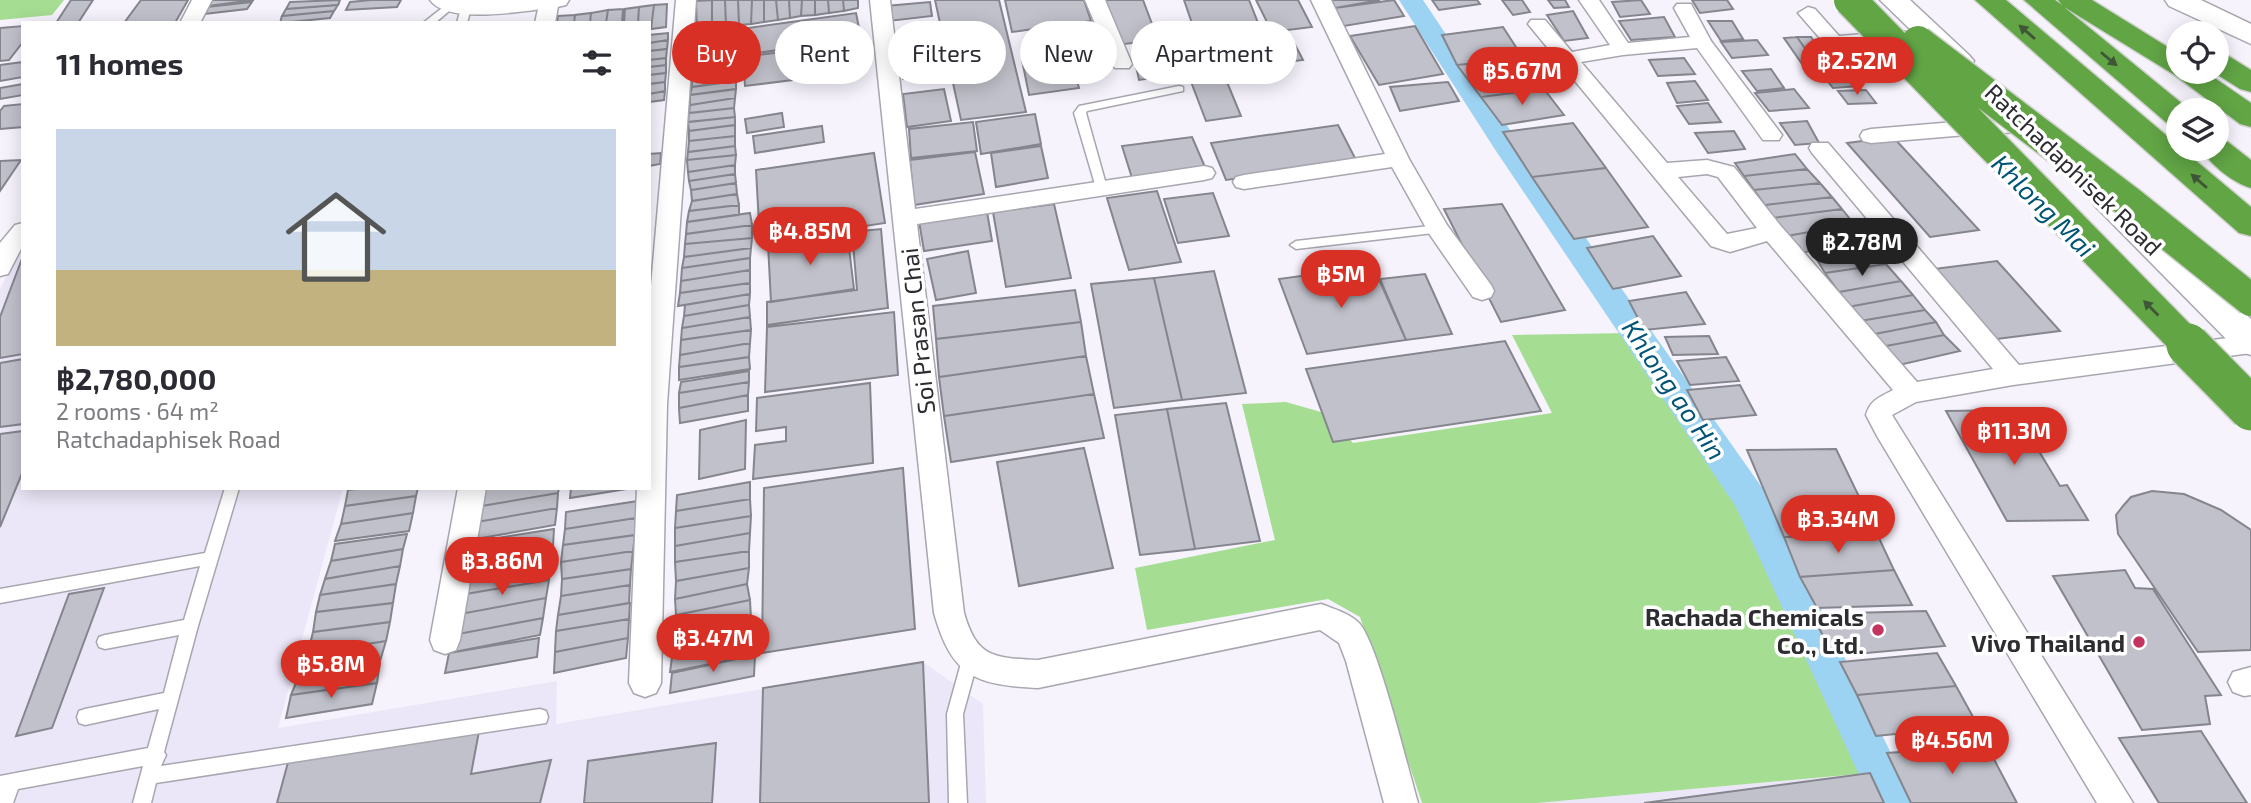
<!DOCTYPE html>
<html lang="en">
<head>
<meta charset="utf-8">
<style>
  body { margin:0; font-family:"Exo 2",sans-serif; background:#f2f2f3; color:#2b2b33; height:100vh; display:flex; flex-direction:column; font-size:26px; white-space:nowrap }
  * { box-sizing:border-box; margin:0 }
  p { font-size:23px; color:#7c7c81 }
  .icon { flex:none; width:38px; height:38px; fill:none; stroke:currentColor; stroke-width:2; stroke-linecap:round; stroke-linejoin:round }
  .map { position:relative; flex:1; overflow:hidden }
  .details { position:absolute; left:21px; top:21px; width:630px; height:469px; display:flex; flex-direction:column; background:#fff; border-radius:0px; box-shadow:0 4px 18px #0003 }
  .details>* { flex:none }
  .hud { position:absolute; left:672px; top:21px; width:665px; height:63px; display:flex; gap:14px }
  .controls { position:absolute; left:2166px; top:21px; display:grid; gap:14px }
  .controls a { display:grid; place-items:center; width:63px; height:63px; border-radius:50%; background:#fff; box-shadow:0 4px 18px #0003; font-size:35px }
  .price { position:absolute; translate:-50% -60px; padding:0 16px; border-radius:24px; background:#d93025; color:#fff; font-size:23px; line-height:46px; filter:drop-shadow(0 2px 4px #0008) }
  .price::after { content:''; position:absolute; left:50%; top:42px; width:21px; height:16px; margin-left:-10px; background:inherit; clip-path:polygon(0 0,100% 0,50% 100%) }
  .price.selected { background:#222; color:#fff }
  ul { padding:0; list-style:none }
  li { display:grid; align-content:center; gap:14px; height:371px; padding:0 35px }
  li+li { border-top:2px solid #e1e1e2 }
  li span { display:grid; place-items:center; height:217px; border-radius:0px; color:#555 }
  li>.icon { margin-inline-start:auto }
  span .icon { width:126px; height:126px; fill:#fffc; stroke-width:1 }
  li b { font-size:30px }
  h2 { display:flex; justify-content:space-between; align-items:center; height:84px; padding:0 35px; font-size:30px }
  .tag { padding:0 24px; border-radius:32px; background:#fff; box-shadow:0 4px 18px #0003; font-size:24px; line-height:63px }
  .tag.selected { background:#d93025; color:#fff }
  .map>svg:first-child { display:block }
  .built { fill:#ece7f8 }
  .green { fill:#a5dd92 }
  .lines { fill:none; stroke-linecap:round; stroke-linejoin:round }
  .canal { fill:#9dd3f2; fill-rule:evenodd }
  .building { fill:#c1c1cb; stroke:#85858e; stroke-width:2 }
  .service-casing { stroke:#a8a6af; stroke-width:3 }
  .minor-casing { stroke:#a8a6af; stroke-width:3 }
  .tertiary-casing { stroke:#a8a6af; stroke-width:3 }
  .secondary-casing { stroke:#a8a6af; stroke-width:3 }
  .motorway-casing { stroke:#d1d1d1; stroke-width:3 }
  .service { fill:#fff; fill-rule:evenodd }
  .minor { fill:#fff; fill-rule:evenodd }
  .tertiary { fill:#fff; fill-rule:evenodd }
  .secondary { fill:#fff; fill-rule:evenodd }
  .motorway { fill:#61a545; fill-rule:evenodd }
  .motorway-bridge-far1-casing { stroke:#d1d1d1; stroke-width:35; stroke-linecap:butt }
  .motorway-bridge-casing { stroke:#d1d1d1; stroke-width:46; stroke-linecap:butt }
  .motorway-bridge-far1 { stroke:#61a545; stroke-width:32 }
  .motorway-bridge { stroke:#61a545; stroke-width:43 }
  .oneway { fill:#3f5637 }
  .poi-dot { fill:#c3355e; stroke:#fff; stroke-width:2.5 }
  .labels { text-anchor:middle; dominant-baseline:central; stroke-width:7; stroke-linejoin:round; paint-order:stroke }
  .street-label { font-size:24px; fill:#2d2c30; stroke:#fff }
  .poi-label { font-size:24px; font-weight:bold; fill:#2d2c30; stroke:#fff; text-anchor:end }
  .water-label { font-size:26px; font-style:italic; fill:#057; stroke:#fff }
</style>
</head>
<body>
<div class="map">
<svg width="2251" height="803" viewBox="0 0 2251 803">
  <rect width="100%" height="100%" fill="#f6f3fd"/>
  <path class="built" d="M23,243V488H343L278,728L557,681L556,724L923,662L983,704L986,803H0V289Z
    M1870,773L1884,803H1537Z"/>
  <path class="green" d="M0,0H64L52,15L0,20Z
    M1629,333L1753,518L1870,773L1537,803H1422L1360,617L1328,599L1147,630L1135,568L1275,540L1242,404L1286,402L1328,414L1353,443L1552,413L1512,335Z"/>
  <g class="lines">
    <path class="canal" d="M1399,0H1423L1516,139L1763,489L1915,803H1872L1736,507L1496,151Z"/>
  </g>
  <path class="building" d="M71,0H93L78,23H56Z
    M141,0H188L175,23H124Z
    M211,0H254L208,6Z
    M340,0L338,5L286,9L290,2Z
    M371,0H401L397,7L346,10L350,2Z
    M712,0H725L726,27L712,28Z
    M712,0V28L697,30L696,1Z
    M725,0H738L739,25L726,27Z
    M738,0H752L751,24L739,25Z
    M752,0H764V22L751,24Z
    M764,0H776L778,20L764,22Z
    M776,0H789L790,18L778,20Z
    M789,0H802L801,16L790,18Z
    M802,0H815V15L801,16Z
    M815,0H828L829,13L815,15Z
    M828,0H843L844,11L829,13Z
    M843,0H858V8L844,11Z
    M935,0H999L1026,112L961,120Z
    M1005,0H1084L1091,21L1012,32Z
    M1100,0H1143L1158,40L1116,45Z
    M1184,0H1249L1258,23L1194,29Z
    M1256,0H1298L1312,27L1272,32Z
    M1330,0H1380L1335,8Z
    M1394,0L1404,16L1344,26L1335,8Z
    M1432,0H1477L1480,4L1439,10Z
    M1502,0H1522L1530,12L1513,15Z
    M1548,0H1565L1569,7L1554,8Z
    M1641,0L1650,14L1620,17L1612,2Z
    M1692,0H1727L1733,9L1700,13Z
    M252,2L247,9L204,14L207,7Z
    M930,2L932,16L889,21L886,6Z
    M667,4L666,27L651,29L654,5Z
    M338,5L334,11L282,16L286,9Z
    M654,5L651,29H649V23H638L639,7Z
    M639,7L638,23H624L625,9Z
    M623,9L622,23H606L608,10Z
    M608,10L606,23H590L591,13Z
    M334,11L330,18L280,23L282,16Z
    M1573,11L1588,38L1564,41L1547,15Z
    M591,13L590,23H574L575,15Z
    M856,13L861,38L744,55L741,29Z
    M575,15L574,23H557L558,16Z
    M1664,17L1675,37L1631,40L1619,21Z
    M1708,21H1732L1743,39L1721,41Z
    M23,26V42L9,60L0,61V28Z
    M1415,26L1443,74L1379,85L1350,36Z
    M734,27V33L694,38V31Z
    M1503,27L1523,58L1457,65L1442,35Z
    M668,33V40L649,43V35Z
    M734,33V41L693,46L694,38Z
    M913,33L924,75L903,79L895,34Z
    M1797,37H1811L1837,73L1823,74Z
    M1797,37L1823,74H1809L1784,38Z
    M1292,39L1303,60L1222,70L1241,116L1206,121L1180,53Z
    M668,40L667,49L649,51V43Z
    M860,40L867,68L830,74L824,47Z
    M1757,40L1768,55L1732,58L1721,42Z
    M734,41V48L692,53L693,46Z
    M734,48V54L692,59V53Z
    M814,48L817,77L745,86L743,57Z
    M667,49L666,58L649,60V51Z
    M1176,52L1184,74L1139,80L1134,57Z
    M734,54V60L692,65V59Z
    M1070,56L1079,88L1029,95L1022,60Z
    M666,58V65L649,67V60Z
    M1523,58L1544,89L1481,97L1457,65Z
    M1684,58L1695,74L1658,76L1649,60Z
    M734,60V67L692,72V65Z
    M23,62V77L0,81V65Z
    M666,65V73L649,75V67Z
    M734,67V74L692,79V72Z
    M1771,69L1784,88L1757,91L1742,71Z
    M666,73L665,82L649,84V75Z
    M1851,73L1861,86L1833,88L1823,75Z
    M734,74L736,81L692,87V79Z
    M736,81V89L690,95L692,87Z
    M1695,81L1708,100L1677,103L1667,83Z
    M665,82V91L649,94V84Z
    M1448,82L1459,101L1400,111L1390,87Z
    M23,84V95L0,99V88Z
    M736,89L735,98L690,105V95Z
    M944,89L951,121L907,127L903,94Z
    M1544,89L1564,115L1502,125L1481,97Z
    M1794,89L1809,108L1769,111L1755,93Z
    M1866,90L1876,103L1848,104L1838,91Z
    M665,91L664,100L649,102V94Z
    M735,98L734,108L689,113L690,105Z
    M1708,103L1721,122L1689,124L1677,106Z
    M23,104V127L0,129V111L4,106Z
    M734,108L735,117L688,122L689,113Z
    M782,113L784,127L747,133L745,119Z
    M1035,114L1041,144L981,154L976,122Z
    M735,117V125L689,131L688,122Z
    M1807,121L1819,143L1795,145L1780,123Z
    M973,122L977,151L911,158L909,129Z
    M1573,123L1606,168L1532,177L1503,132Z
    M735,125V136L689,141V131Z
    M1338,125L1357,162L1226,180L1211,143Z
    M822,126L824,142L755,153L753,136Z
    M1734,131L1745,149L1708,153L1695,133Z
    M735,136V146L688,152L689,141Z
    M1192,137L1205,167L1132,178L1122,146Z
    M1893,137L1979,230L1930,237L1847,143Z
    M735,146L736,155L687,160L688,152Z
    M1041,146L1048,178L996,187L991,153Z
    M975,152L984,194L914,205L910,160Z
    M661,153L660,164L649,166V154Z
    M874,153L885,223L760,242L756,170Z
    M1795,154L1807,169L1744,176L1735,163Z
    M736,155L735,165L688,172L687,160Z
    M21,160L0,191V161Z
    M735,165V174L689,181L688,172Z
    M1606,168L1648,227L1574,239L1532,177Z
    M1807,169L1820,183L1754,190L1744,176Z
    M735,174L736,183L691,190L689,181Z
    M736,183L737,194L692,201L691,190Z
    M1820,183L1832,197L1765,205L1754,190Z
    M1157,191L1181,262L1129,270L1107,198Z
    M1213,193L1229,236L1178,243L1164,199Z
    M737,194L739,205L689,211L692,201Z
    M1832,197L1842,209L1773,218L1765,205Z
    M1054,204L1071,278L1006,287L993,212Z
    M1502,204L1565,310L1501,322L1444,209Z
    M739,205V215L687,222L689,211Z
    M1842,209L1854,224L1787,236L1773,218Z
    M987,212L992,241L924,251L919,221Z
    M750,213L752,225L686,234L687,222Z
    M1854,224L1866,238L1802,253L1787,236Z
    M752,225V238L685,244L686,234Z
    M881,229L888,308L767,325V302L857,290L852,232Z
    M847,232L854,289L771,302L768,244Z
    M1653,236L1681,276L1613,289L1587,248Z
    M752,238L751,248L684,257L685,244Z
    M751,248L750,258L682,268L684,257Z
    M1873,250L1886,264L1825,273L1816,258Z
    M968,251L976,293L936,300L927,259Z
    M23,256V354L0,358V317Z
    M750,258V270L681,281L682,268Z
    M1997,261L2060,331L1989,340L1934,269Z
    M1886,264L1901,281L1839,292L1825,273Z
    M1373,266L1406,340L1307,354L1279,279Z
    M750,270V283L680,293L681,281Z
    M1214,271L1246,393L1182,400L1154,278Z
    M1425,274L1452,334L1406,340L1380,279Z
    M1154,278L1182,400L1114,408L1091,284Z
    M1901,281L1913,295L1848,307L1839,292Z
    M750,283V294L678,306L680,293Z
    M1075,290L1081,322L936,339L933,306Z
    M1686,292L1705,324L1644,330L1629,301Z
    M750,294L749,305L684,316L685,305Z
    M1913,295L1925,310L1860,321L1848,307Z
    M749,305L750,317L682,328L684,316Z
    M1925,310L1936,322L1870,335L1860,321Z
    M894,312L898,375L765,392L767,327Z
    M750,317L751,330L681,340L682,328Z
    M1081,322L1086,356L939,377L936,339Z
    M1936,322L1944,335L1881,347L1870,335Z
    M751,330L750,343L680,355L681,340Z
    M1944,335L1960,351L1895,366L1881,347Z
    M1709,336L1718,354L1673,355L1665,337Z
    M1505,341L1541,411L1333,442L1306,369Z
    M750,343L749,357L679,367L680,355Z
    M1086,356L1094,394L944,416L939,377Z
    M749,357L750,369L679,380V367Z
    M1726,357L1739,381L1690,385L1677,361Z
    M23,359V424L0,427V363Z
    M749,371V382L679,393L681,382Z
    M749,382L748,395L679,408V393Z
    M870,383L873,463L753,479L755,445L786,441V427L756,431L757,398Z
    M1740,385L1756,415L1703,420L1687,390Z
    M1094,394L1104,438L951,462L944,416Z
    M748,395V411L680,423L679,408Z
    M1226,403L1260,541L1195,549L1167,409Z
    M1167,409L1195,549L1140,555L1115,415Z
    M2014,410L2060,486L2067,485L2088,520L2007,521L1946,411Z
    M746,420L745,469L699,479L700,430Z
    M23,431V471L0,527V434Z
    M1084,448L1113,568L1019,586L997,462Z
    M1836,449L1878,536L1784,537L1747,450Z
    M903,468L915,629L762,653L764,488Z
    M750,482V499L676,511L677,495Z
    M364,488H418L416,496L345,506L348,490Z
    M488,488H559L558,493L476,507L480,490Z
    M571,488H633L570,498Z
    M2152,491L2184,494L2221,510L2251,530V650L2198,652L2118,534L2116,515L2123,506L2131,497Z
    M558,493L557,508L471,523L476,507Z
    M416,496L413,513L341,524L345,506Z
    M750,499L751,516L675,528L676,511Z
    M638,501L636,518L565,529L566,512Z
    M557,508L555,525L470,540L471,523Z
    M413,513L409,531L335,541L341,524Z
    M751,516L750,533L675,546V528Z
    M636,518L635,535L563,545L565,529Z
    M554,529L553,546L470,559L471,542Z
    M750,533L749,551L675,562V546Z
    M407,534L403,549L331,561L335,544Z
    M635,535L633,551L561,562L563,545Z
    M1878,536L1894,570L1800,577L1784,537Z
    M553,546L551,562L464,578L470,559Z
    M403,549L400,566L325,579L331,561Z
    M633,551L631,569L562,579L561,562Z
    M749,551V568L676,581L675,562Z
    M551,562L549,580L460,595L464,578Z
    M400,566L396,584L320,595L325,579Z
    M749,568L747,584L675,599L676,581Z
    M631,569L630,585L561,596L562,579Z
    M1894,570L1912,605L1817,608L1800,577Z
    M2125,570L2135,588L2153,589L2221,695L2205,696L2210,724L2142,730L2053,576Z
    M549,580L546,598L455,615L460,595Z
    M396,584L393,603L316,612L320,595Z
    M747,584L750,600L676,615L675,599Z
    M630,585L629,603L558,615L561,596Z
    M104,588L52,728L16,736L69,594Z
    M546,598L543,618L453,635L455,615Z
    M750,600L751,619L674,632L676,615Z
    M393,603L390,622L313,632L316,612Z
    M630,603L629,619L556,631L558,615Z
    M1926,611L1945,646L1833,656L1812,614Z
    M543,618L540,635L449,653L453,635Z
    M629,619L628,638L555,652L556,631Z
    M751,619L752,636L673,650L674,632Z
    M390,622L386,641L308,653L313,632Z
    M752,636L755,655L670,672L673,650Z
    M539,638L537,657L445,673L449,653Z
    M628,638L626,658L554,673L555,652Z
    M386,641L380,661L300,673L308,653Z
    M1937,653L1956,686L1857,695L1840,662Z
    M755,655L754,676L670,693L672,673Z
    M380,661L377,683L291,695L300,673Z
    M923,662L929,803H760L763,688Z
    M377,683L372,704L286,718L291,695Z
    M1956,686L1978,726L1876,736L1857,695Z
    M480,726L471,774L551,760L540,803H277L290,755Z
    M2201,731L2247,803H2159L2119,738Z
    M716,743L712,803H584L588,761Z
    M1987,746L2017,803H1911L1887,753Z
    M1870,773L1884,803H1644Z"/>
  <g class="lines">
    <defs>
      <path id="service" d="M451,1L456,4L455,6L435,23H423Z
        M466,5L471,8L467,23H457L461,8Z
        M1179,86L1183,87V91L1087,111L1086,113L1107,188L1105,191H1097L1074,113L1079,106Z
        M1438,225L1444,229L1442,232L1296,249L1290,245L1296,241Z
        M225,488H239L198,626L164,752L166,755L161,766L540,709L546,711L548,717L546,723L156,783L151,803H133L143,766L18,789L13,803H0V776L148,748L159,709L85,725L79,723L77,717L79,711L85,709L164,693L179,635L105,649L99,647L97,642L99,637L105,635L184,620L200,566L0,603V589L205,553Z
        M971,649L977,651L979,656L963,714L967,803H949L947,714L963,656L965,651Z"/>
      <path id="minor" d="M192,0H212L200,23H180Z
        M540,0L559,1L555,23H535Z
        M676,0H696L667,404L661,683L656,693L645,697L634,693L629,683L637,488H649V309Z
        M870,0H890L915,209L1204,166L1212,168L1215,173L1212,178L1204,180L917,224L964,613C977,658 994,658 1038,660L1321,604C1334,609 1349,613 1359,623C1378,643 1408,769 1418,803H1384L1346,661L1339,643L1320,630L1038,688C974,685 952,676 934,613Z
        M1085,0H1105L1132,64L1129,68H1115L1112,64Z
        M1311,0H1331L1409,159L1447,225L1491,285L1494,291L1491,297L1482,300L1473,297L1430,235L1392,167L1244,189L1236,187L1233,182L1236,177L1244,175L1385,154Z
        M1579,0H1599L1628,43L1690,37L1674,8L1677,4H1691L1711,41L1782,135L1779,140H1763L1697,48L1623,55L1581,62L1667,163L1707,160L1734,167L1780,225L1917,382L1993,369L1812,153L1809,148L1812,143H1828L2019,365L2251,335V353L2013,385L1916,402L1892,415L2133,803H2097L1877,436L1866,415C1870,400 1880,397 1893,390L1767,241L1730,252L1711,246L1528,24L1531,20H1545L1572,52L1610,45ZM1707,174L1718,177L1757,228L1727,234L1678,177Z
        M1808,7L1815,9L1839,36L1902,31L1909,33L1912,37L1909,41L1902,43L1830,46L1825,44L1798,13Z
        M1990,119L2042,122L2045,127L2042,132L1990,133L1871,143L1863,141L1860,136L1863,131L1871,129Z
        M23,223V245L8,274L0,276V243L15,225Z
        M458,488H486L460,640L456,650L445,654L434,650L430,640Z
        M2251,667V695L2244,696L2233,692L2228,682L2233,672Z"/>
      <path id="tertiary" d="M430,0H569L566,5L557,7C529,10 448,26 430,0Z"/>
      <path id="secondary" d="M1880,0H1910L1969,55L1974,61L1969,67L1959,70L1949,67Z
        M2165,0H2201L2251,24V44L2169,6Z
        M2106,186L2118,189L2251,319V355L2238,351L2094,205L2089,197L2094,189Z"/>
      <path id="motorway" d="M1975,0H2006L2179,146V149H2182L2251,207V236L2239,233Z
        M2024,0H2055L2062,5L2058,0H2092L2179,54V72H2206L2251,103V127L2240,124L2173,74L2064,7L2190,110H2179V127L2168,124Z
        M2217,52L2227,55L2251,70V92L2240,89L2213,72H2217Z
        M2217,139L2228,142L2251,160V188C2233,183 2211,165 2201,149H2217Z"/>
    </defs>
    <use href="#service" class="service-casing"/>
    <use href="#minor" class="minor-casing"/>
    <use href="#tertiary" class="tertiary-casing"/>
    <use href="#secondary" class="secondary-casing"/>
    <use href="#motorway" class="motorway-casing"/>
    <use href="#service" class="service"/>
    <use href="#minor" class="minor"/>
    <use href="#tertiary" class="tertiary"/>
    <use href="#secondary" class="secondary"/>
    <use href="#motorway" class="motorway"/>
    <defs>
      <path id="motorway-bridge-far1" d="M1850,0L2190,347
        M1918,42L2130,203L2251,300"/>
      <path id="motorway-bridge" d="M2188,345L2251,409"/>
    </defs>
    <use href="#motorway-bridge-far1" class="motorway-bridge-far1-casing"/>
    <use href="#motorway-bridge" class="motorway-bridge-casing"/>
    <use href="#motorway-bridge-far1" class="motorway-bridge-far1"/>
    <use href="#motorway-bridge" class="motorway-bridge"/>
  </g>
  <defs><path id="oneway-solid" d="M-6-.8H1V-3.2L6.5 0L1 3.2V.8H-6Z" transform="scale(1.75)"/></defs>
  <g class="oneway">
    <use href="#oneway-solid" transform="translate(2027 32) rotate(-139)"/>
    <use href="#oneway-solid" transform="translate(2109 59) rotate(40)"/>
    <use href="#oneway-solid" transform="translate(2199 181) rotate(-139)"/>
    <use href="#oneway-solid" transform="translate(2151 308) rotate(-135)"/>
  </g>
  <g class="poi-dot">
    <circle cx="1878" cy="630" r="7"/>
    <circle cx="2139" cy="642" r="7"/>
  </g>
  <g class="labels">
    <g class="street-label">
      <text transform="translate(2074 169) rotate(44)">Ratchadaphisek Road</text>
      <text transform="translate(917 331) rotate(-96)">Soi Prasan Chai</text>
    </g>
    <g class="poi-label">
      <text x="1864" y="616">Rachada Chemicals<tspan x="1864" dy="28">Co., Ltd.</tspan></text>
      <text x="2125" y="642">Vivo Thailand</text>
    </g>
    <g class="water-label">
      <text transform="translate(2044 205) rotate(45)">Khlong Mai</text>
      <text transform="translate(1675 389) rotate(56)">Khlong ao Hin</text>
    </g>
  </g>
</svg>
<div class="controls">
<a><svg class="icon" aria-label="locate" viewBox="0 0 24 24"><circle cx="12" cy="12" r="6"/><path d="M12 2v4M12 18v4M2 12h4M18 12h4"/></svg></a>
<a><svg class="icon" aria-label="layers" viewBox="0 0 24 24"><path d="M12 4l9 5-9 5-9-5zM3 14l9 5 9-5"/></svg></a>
</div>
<b class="price" style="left:1857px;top:97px">฿2.52M</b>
<b class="price" style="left:1522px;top:107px">฿5.67M</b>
<b class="price" style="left:810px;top:267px">฿4.85M</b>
<b class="price selected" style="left:1862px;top:278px">฿2.78M</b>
<b class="price" style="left:1341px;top:310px">฿5M</b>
<b class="price" style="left:2014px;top:467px">฿11.3M</b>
<b class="price" style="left:1838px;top:555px">฿3.34M</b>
<b class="price" style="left:502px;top:597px">฿3.86M</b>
<b class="price" style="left:713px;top:674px">฿3.47M</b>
<b class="price" style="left:331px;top:700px">฿5.8M</b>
<b class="price" style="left:1952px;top:776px">฿4.56M</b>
<div class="hud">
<a class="tag selected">Buy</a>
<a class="tag">Rent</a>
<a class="tag">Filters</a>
<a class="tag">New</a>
<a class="tag">Apartment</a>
</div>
<section class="details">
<h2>11 homes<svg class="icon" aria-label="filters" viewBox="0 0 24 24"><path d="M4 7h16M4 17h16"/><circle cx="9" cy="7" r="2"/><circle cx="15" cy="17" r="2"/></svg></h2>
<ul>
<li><span style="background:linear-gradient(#c9d6e8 65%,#c2b280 0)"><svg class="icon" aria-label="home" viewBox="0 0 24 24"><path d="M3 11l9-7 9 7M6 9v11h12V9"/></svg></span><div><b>฿2,780,000</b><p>2 rooms · 64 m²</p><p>Ratchadaphisek Road</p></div></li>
</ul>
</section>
</div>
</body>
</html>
